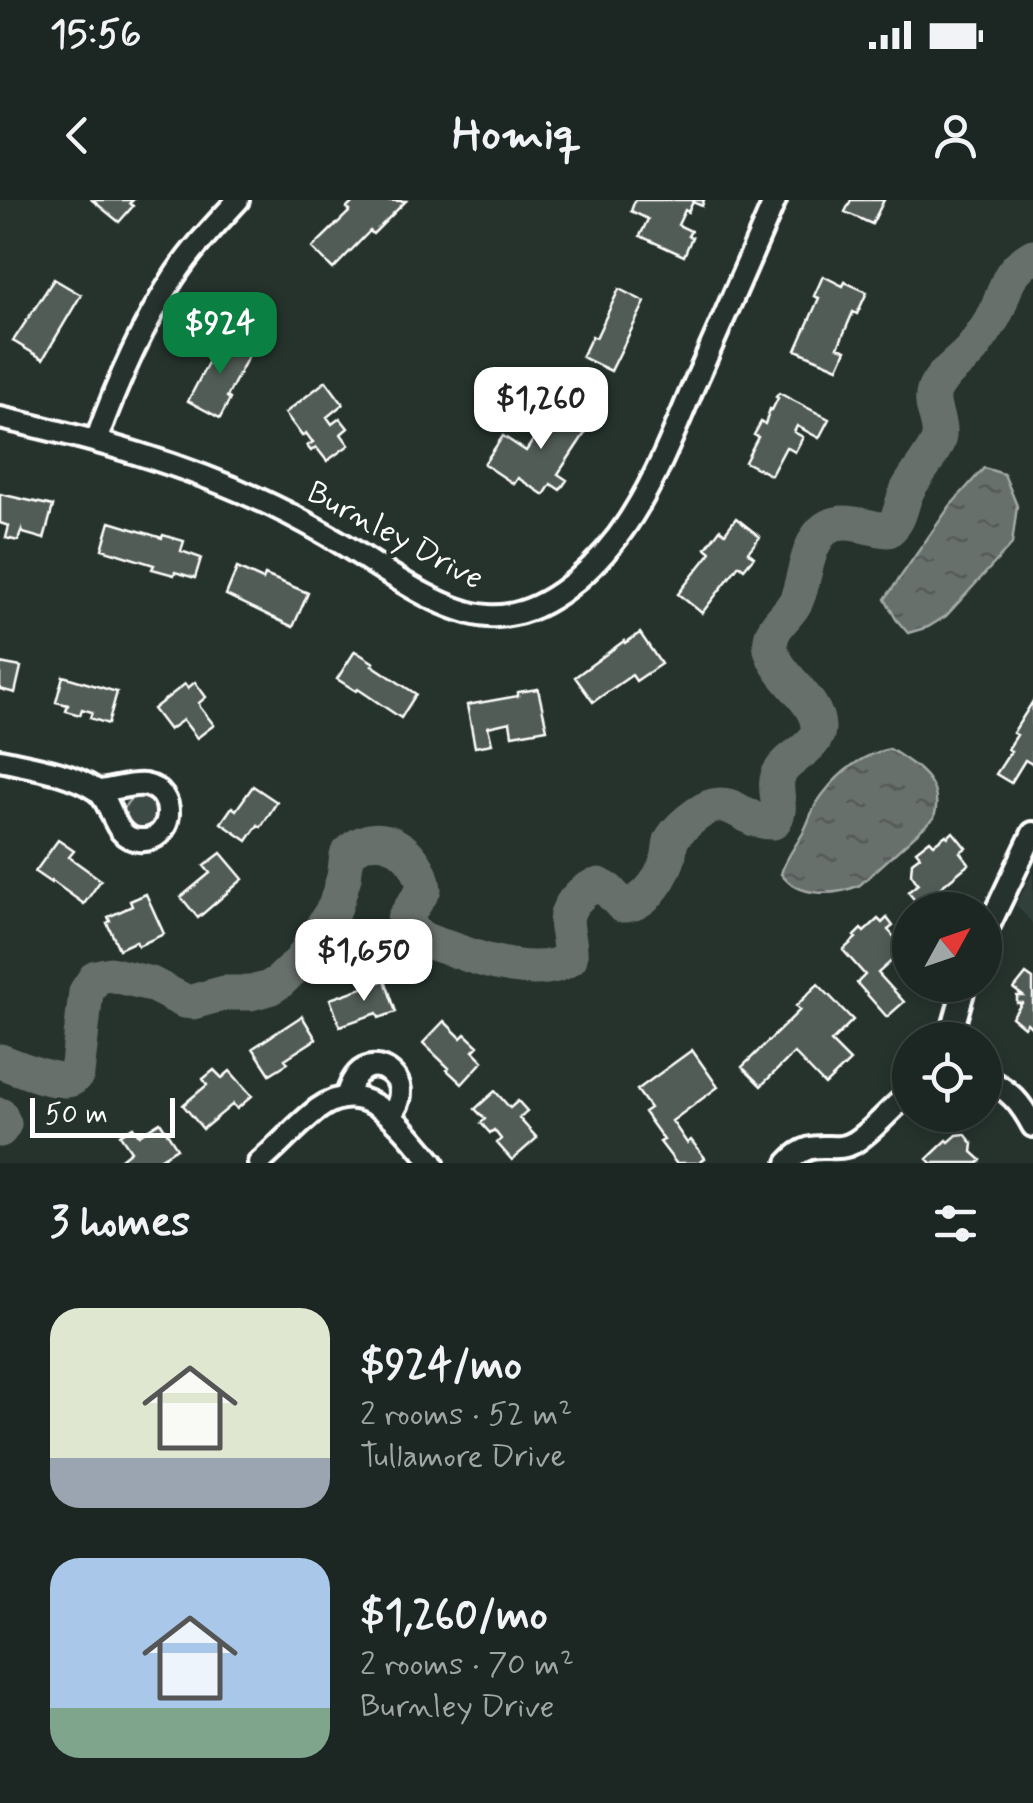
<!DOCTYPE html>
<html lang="en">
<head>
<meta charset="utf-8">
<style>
  body { margin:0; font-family:Mynerve,sans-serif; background:#29322f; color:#f1f3f6; height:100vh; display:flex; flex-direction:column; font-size:38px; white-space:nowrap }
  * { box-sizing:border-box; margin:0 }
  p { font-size:32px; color:#a0a5a5 }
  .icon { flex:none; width:55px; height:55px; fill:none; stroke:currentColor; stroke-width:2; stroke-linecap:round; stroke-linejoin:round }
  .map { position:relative; height:963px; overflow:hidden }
  .details { display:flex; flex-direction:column; background:#1c2622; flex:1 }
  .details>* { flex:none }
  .needle { width:65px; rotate:50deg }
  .buttons { position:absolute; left:892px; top:692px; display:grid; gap:20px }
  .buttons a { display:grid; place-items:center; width:110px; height:110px; border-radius:50%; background:#1c2622; box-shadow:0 5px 15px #0003,0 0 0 2px #3a4340; font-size:50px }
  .scale { position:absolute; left:30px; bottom:25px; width:145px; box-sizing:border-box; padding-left:10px; border:5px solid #fff; border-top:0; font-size:28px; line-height:35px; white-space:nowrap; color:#fff; -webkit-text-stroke:8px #26332d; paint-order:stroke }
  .price { position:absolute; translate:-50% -85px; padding:0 22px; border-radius:20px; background:#fff; color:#222; font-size:32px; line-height:65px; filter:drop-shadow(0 2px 5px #0008) }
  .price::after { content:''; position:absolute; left:50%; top:60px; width:30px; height:22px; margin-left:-15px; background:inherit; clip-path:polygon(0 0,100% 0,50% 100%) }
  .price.on { background:#0b8043; color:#fff }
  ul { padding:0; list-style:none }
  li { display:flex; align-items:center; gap:30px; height:250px; padding:0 50px }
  li span { display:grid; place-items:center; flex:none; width:280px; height:200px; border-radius:30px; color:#555 }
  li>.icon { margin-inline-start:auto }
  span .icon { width:120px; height:120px; fill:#fffc; stroke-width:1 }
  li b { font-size:42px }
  h2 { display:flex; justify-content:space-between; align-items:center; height:120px; padding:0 50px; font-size:42px }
  .status { display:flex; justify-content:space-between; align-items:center; height:70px; padding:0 50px; background:#1c2622; direction:ltr }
  .status svg { height:28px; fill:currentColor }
  header { display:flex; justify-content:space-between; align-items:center; height:130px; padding:0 50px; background:#1c2622; font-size:45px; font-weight:800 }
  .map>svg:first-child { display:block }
  .built { fill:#333f3a }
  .green { fill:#3e4944; stroke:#9ea4a2; stroke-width:2.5 }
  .water { fill:url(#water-ripples); stroke:#a4a9a7; stroke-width:2.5 }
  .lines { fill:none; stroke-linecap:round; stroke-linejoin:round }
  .river { stroke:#67706c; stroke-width:35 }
  .building { fill:#515c57; stroke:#fff; stroke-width:2.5 }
  .minor-casing { stroke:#fff; stroke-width:28 }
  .minor { stroke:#26332d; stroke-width:20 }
  .labels { text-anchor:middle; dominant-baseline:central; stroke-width:9; stroke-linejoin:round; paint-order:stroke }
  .street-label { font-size:32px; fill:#fff; stroke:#26332d }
</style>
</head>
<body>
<div class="status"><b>15:56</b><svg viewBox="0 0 49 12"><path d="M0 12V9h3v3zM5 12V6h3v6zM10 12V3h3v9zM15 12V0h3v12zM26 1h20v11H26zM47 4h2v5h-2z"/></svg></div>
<header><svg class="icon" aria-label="back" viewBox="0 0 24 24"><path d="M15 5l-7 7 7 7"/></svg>Homiq<svg class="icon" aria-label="person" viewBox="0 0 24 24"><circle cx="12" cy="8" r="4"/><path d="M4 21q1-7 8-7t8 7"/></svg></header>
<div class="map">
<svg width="1033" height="963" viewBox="0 0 1033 963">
  <defs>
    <pattern id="water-ripples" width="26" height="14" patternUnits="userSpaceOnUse" patternTransform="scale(2.5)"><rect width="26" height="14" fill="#67706c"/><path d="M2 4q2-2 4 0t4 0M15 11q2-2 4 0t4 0" fill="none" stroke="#575a59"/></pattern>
  </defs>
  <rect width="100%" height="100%" fill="#26332d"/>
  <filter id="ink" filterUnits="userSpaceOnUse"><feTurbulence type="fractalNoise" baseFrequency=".01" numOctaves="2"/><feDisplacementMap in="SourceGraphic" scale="20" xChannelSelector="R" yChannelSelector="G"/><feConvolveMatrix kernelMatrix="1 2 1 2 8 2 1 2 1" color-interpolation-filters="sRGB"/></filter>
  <g filter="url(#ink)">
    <path class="built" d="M1033,672V724L1016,705Z"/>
    <path class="green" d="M124 613a17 17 0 1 1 34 0a17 17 0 1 1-34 0Z"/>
    <path class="water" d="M984,268L1004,274L1017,306L1012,344L946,416L928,427L908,433L896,419L885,399L950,306Z
      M890,549C916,566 945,582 934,618L860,685C835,696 799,698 781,674C785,659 795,647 803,633C808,623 811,613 816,604C834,577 859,555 890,549Z"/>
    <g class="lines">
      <path class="river" d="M0,861C14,866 59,885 71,879C74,878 75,876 77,874L86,792L96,777L110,774L151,784L184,801L192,802L225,793H251L269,788L279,782L300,762L335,707L344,677L347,655C377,621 420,652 424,689L404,719C409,726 413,732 420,737C431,744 444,746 457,751C486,762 543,779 570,758C572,731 556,720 578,697C584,690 590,687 599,685L608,690L622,705C643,706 659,682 666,664C670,657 669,648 671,641C676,629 701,609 713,606C729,602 737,611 750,617C756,621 765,622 773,622C786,607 770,588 780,572C789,556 819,547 818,527C817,499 778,478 771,449C767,425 792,416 798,396C805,377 808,338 828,327C848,317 868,329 888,330C902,319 900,304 908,289C915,276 938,248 939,236C941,221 929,206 934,191C941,172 964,161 975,145C983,133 995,118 999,105C1008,81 1009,70 1033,56
        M0,915L4,924L0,930"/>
    </g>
    <path class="building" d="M92,0H133L130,3L133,6L119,22Z
      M355,0L406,1L373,34L370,31L333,69L312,48L350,11L347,8Z
      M635,0H704L702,6L693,2L688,12L685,10L678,25L691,31L688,36L692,37L684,56L640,36L648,19L631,11Z
      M851,0H884L872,24L845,12Z
      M823,76L843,86L845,82L867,92L857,114L853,112L838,147L846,150L838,168L796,150L819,98L814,96Z
      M54,79L81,95L43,159L13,141Z
      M619,89L645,102L611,171L582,157L592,136L596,138Z
      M227,136L252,149L227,197L230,199L220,218L188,201L211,157L214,159Z
      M326,181L343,204L327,217L332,224L340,218L348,228L341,234L349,245L327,261L316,247L311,251L307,246L313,242L311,240L306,233L302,236L285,213Z
      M779,193L829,219L819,238L797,226L794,232L803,237L795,252L786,247L771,275L745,262L758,237L754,235L761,222L765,224L770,209L772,210L778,198L776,197Z
      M558,202L591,224L558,274L567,280L560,290L551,284L544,295L518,278L514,284L484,264L503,236L526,251Z
      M0,294L53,306L44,339L23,333L22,329L18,341L6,338L9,326L0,323Z
      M736,318L760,337L748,352L754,357L744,369L739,365L702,413L678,394L711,352L706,348L720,329L725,333Z
      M110,322L162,338L163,335L184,341L181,351L201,358L195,378L175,372L174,375L152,369L154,365L102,349Z
      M237,368L263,380L265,375L308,393L293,427L226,395Z
      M640,433L661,464L636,481L632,475L593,502L575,477L624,441L625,443Z
      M355,451L374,463L372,465L416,494L401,518L358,489L356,491L337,479Z
      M0,463L21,467L15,493L0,489Z
      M63,476L117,492L108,524L90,518L92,512L82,509L80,515L66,511L68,505L56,502Z
      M195,482L206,497L199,503L200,507L214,525L197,538L183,520L169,530L153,509L185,484L188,488Z
      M538,489L547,529L512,535L510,522L488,527L492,544L475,547L467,505L518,496V492Z
      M1033,501V562L1032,564L1025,560L1011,583L996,574L1011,551L1008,549L1017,535L1013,533Z
      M253,586L277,602L261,627L258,625L247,641L221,623L232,607L236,610Z
      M953,632L966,648L960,652L969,664L935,692L948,708L946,710H923L908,692L918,684L911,674L912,662L920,656L916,651L930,640L934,644L946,635L948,637Z
      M58,640L74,651L69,657L101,680L84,704L52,681L51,683L35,672Z
      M221,653L243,679L198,718L181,697L210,673L204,666Z
      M146,694L164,734L138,746L136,741L119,749L107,723L110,721L108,717L132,706L130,701Z
      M887,718L893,726L888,730L905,749L878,773L904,802L887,817L857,783L865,775L843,750L856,738L854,736L861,729L864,732L878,719L882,723Z
      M1026,774L1033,779V829L1027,823L1024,827L1012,817L1022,803H1017V796H1023L1014,789Z
      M385,780L396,812L379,818L377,813L340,826L330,799Z
      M818,784L853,820L831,842L850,861L825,885L794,853L761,886L742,867L800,810L796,806Z
      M302,816L316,839L285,859L288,863L270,874L253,848Z
      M444,821L461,838L465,834L478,846L473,851L483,861L462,884L447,870L449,868L423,843Z
      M692,850L718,887L672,921L687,943L691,940L705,958L698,963H676L660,942L664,940L644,912L650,908L637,890Z
      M214,870L222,878L230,871L252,896L237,909L233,904L203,929L183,905L207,885L203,879Z
      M495,891L510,908L518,901L527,911L519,918L537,938L512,960L497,943L501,939L494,930L490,933L481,923L485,919L475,909Z
      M160,922L177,948L153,963H116L131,951L120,935L133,927L139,935Z
      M965,934L973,944L972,952L981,960L978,963H931L927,959L947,940L949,942L957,935Z"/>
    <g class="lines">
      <defs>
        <path id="minor" d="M0,218C94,239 186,264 273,306C298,318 323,332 346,346C384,370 443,413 488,416C540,420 589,374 618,336C651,292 672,237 693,187C721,125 748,62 775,0
          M96,241C116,185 141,128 173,78C191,50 215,25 238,0
          M0,560C31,567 69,572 96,590C115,603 111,638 139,640C174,643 179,591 145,585C131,583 113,590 99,591
          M985,734L1033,633
          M953,840L954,824L965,785
          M985,879C1009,889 1021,903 1033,926
          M346,897C349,888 354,874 364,869C380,861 400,875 400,892C400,902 396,908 390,915
          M259,963C279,946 297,925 318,909C367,873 404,930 433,963
          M788,963C814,934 832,956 855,942C874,930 892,907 910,893"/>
      </defs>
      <use href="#minor" class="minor-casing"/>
      <use href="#minor" class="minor"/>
    </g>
  </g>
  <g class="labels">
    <g class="street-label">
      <text transform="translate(395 336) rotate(28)">Burnley Drive</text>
    </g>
  </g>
</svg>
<div class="buttons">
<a><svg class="needle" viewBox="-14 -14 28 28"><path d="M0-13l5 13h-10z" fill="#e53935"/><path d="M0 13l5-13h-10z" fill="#a0a5a5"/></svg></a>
<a><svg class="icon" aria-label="locate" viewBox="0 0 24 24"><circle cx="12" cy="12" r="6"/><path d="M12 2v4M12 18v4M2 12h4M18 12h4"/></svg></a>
</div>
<div class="scale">50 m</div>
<b class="price on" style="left:220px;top:177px">$924</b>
<b class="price" style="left:541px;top:252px">$1,260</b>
<b class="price" style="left:364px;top:804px">$1,650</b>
</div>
<section class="details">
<h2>3 homes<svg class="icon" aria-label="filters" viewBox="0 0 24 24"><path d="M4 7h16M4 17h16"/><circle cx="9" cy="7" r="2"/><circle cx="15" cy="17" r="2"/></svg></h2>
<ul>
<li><span style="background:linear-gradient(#dfe7d0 75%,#9aa5b1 0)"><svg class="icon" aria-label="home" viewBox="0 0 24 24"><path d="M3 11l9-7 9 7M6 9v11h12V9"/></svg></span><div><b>$924/mo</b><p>2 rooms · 52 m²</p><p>Tullamore Drive</p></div></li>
<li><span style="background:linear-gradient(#a9c7e8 75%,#7fa58c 0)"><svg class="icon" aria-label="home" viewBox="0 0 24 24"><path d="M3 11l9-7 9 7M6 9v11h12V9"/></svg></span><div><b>$1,260/mo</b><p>2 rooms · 70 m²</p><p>Burnley Drive</p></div></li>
</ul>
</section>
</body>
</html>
